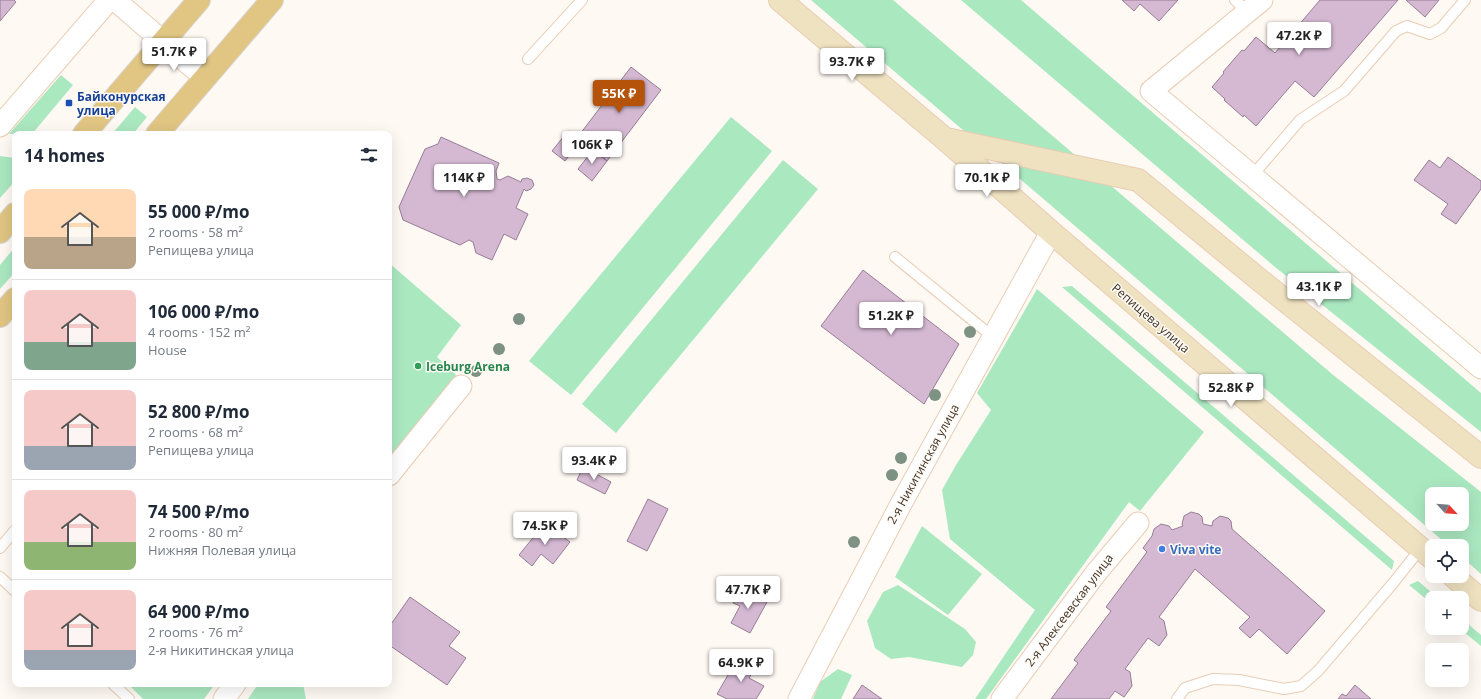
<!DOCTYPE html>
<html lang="en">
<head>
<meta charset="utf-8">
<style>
  body { margin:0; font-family:"Open Sans",sans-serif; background:#f6f6f7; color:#1f2937; height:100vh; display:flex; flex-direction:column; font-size:15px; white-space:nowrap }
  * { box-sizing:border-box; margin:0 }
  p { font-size:13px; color:#747a83 }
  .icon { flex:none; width:22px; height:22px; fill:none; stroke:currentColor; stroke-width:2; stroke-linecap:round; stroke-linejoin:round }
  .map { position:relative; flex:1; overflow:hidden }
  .details { position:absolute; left:12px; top:131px; width:380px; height:556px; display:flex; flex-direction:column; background:#fff; border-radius:8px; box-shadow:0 4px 16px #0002 }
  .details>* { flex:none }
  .needle { width:26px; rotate:116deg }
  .controls { position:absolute; left:1425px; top:487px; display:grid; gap:8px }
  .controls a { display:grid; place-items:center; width:44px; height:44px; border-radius:8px; background:#fff; box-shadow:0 4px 16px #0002; font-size:20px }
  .price { position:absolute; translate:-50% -34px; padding:0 9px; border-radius:4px; background:#fff; color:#222; font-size:13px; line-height:26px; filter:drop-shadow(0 1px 2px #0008) }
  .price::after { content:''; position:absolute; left:50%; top:24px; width:12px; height:9px; margin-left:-6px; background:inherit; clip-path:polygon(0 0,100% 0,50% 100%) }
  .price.current { background:#b45309; color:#fff }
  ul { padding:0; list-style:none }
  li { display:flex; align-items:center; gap:12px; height:100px; padding:0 12px }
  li+li { border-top:1px solid #e0e1e3 }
  li span { display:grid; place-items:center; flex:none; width:112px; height:80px; border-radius:8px; color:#555 }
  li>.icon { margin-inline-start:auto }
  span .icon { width:48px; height:48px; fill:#fffc; stroke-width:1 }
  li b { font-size:17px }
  h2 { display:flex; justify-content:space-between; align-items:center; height:48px; padding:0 12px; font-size:17px }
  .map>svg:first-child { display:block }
  .green { fill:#aae8c0; fill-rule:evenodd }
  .building { fill:#d5b9d3; stroke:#977d95 }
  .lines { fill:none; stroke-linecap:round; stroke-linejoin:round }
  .service-casing { stroke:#e8cdb3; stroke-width:12 }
  .minor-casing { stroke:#e8cdb3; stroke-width:23 }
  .secondary-casing { stroke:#e8cdb3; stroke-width:24 }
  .primary-casing { stroke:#d8d6d4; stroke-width:24 }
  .service { stroke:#fff; stroke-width:10 }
  .minor { stroke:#fff; stroke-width:21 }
  .secondary { stroke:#efe2c1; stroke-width:22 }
  .primary { stroke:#e0c583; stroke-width:22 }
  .tree { fill:#7e9283 }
  .transit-dot { fill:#1a4fb4; stroke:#fff9f4; stroke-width:1.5 }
  .leisure-dot { fill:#2e9e5b; stroke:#fff9f4; stroke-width:1.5 }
  .shop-dot { fill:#3f7fe0; stroke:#fff9f4; stroke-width:1.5 }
  .labels { text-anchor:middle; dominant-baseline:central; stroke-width:3; stroke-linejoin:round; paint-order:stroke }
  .transit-label { font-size:12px; font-weight:bold; fill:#164399; stroke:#fff9f4; text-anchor:start }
  .street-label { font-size:12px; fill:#3c3227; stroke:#fff9f4 }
  .leisure-label { font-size:12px; font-weight:bold; fill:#27864d; stroke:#fff9f4; text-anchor:start }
  .shop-label { font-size:12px; font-weight:bold; fill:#366cbe; stroke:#fff9f4; text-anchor:start }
</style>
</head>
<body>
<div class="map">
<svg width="1481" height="699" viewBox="0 0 1481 699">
  <rect width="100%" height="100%" fill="#fff9f4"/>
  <path class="green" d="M811,0H893L1332,374L1481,492V574L1462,557V546H1449ZM1432,494H1462V524H1432Z
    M961,0H1021L1481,393V432L1275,267Z
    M61,75L73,85L32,134H9Z
    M135,107L147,117L133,134H112Z
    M731,117L772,151L571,395L529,361Z
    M0,156L15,158V181L0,198Z
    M783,160L818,189L616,433L582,404Z
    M15,247V272L0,289V265Z
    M389,263L461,325L437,357L456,375L389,461Z
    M1072,286L1394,561L1392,570L1062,287Z
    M1037,289L1204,432L1140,511L1129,502L986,699H975L1035,610L950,539L942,490L956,465L991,410L977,393Z
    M922,526L982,574L948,615L895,577Z
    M1418,581L1438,598H1432V604L1409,585Z
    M898,585L965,629L976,642L973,655L962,667L909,657L891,659L875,648L867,621L883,592Z
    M1462,619L1481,635V646L1459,628H1462Z
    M838,669L852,675L841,699H813L820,682Z
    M128,684H215L204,699H143Z
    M258,684H303L306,699H248Z"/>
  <path class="building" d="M0,0H14L16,2L0,21Z
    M1122,0H1178L1159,21L1140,4L1134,11Z
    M1320,0H1398L1314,97L1295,81L1256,126L1244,115L1243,117L1224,100L1225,99L1212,87L1224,73L1223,72L1242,50L1244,51L1256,37L1275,53Z
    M1406,0H1439L1425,17Z
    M631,67L661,90L607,161L577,138Z
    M568,131L581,141L565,161L552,151Z
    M441,137L499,163L496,171L497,179L500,180L508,176L521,182L522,179L527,178L532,180L534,185L531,189L526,191L524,189L516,208L528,214L516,240L504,234L492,260L476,253L473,242L469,240L460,245L403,220L399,207L425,149L438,144Z
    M593,150L607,161L592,181L578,169Z
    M1448,157L1481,181V189L1456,224L1441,214L1448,204L1414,180L1429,160L1440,168Z
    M863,270L959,344L924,404L821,326Z
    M583,467L611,482L605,494L577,480Z
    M648,499L668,509L647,551L627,541Z
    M1191,512L1199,514L1202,517L1203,524L1212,526L1213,521L1220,516L1228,518L1231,521L1232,529L1325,611L1287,654L1259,629L1250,638L1239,628L1250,617L1195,569L1159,617L1164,621L1167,635L1159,646L1148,638L1125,669L1130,672L1132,686L1124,697L1115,691L1109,699H1051L1078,663L1074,660L1111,611L1106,607L1147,552L1143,548L1152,536L1154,529L1161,524L1169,526L1172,530L1183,526L1182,524L1184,516Z
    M545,523L570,542L553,564L541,554L532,566L519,555Z
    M741,588L767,602L750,633L731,623L740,606L733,603Z
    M410,597L460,632L449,646L466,658L447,685L389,645V627Z
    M746,657L758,663L749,678L764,686L756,699H727L717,694L732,668L738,672Z
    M862,685L882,699H853Z
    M1355,685L1371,699H1338L1342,694L1346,696Z"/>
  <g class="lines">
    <defs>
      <path id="service" d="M1235,0L1247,11
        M528,59L582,0
        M1252,176L1300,120L1344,91L1396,31L1407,26L1430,34L1441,28L1465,0
        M895,257L993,337
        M0,548L15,530
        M0,577L15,591
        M113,684L129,699
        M1177,699L1185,688L1213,679L1239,680L1284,689L1301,686L1318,671L1394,582L1421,548"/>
      <path id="minor" d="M115,0L205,78
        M1262,0L1151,91L1481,368
        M0,126L109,0
        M389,475L461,386
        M224,699L235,684
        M799,699L901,504L1051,232
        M1002,699L1096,573L1138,523"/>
      <path id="secondary" d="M780,0L945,139L1051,232L1432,558
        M946,139L1138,180L1262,282L1481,457
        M1453,576L1481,600"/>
      <path id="primary" d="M84,134L199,0
        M157,134L272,0
        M0,232L15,214
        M0,316L15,299"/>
    </defs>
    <use href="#service" class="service-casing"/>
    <use href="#minor" class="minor-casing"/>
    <use href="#secondary" class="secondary-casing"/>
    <use href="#primary" class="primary-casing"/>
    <use href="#service" class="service"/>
    <use href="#minor" class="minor"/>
    <use href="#secondary" class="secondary"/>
    <use href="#primary" class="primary"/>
  </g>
  <g class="tree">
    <circle cx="519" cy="319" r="6"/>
    <circle cx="970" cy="332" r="6"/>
    <circle cx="499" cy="349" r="6"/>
    <circle cx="476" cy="371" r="6"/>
    <circle cx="935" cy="395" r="6"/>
    <circle cx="901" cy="458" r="6"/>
    <circle cx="892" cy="475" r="6"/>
    <circle cx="854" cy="542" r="6"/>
  </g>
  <rect class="transit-dot" x="65" y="99" width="8" height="8" rx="2"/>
  <circle class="leisure-dot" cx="418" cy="366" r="4"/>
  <circle class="shop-dot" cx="1162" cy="549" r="4"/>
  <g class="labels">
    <g class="transit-label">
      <text x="77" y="96">Байконурская<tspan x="77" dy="14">улица</tspan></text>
    </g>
    <g class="street-label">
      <text transform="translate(1151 318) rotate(41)">Репищева улица</text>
      <text transform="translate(923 464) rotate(-61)">2-я Никитинская улица</text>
      <text transform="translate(1069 610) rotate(-53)">2-я Алексеевская улица</text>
    </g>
    <g class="leisure-label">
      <text x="426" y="366">Iceburg Arena</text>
    </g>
    <g class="shop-label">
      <text x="1170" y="549">Viva vite</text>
    </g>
  </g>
</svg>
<div class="controls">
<a><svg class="needle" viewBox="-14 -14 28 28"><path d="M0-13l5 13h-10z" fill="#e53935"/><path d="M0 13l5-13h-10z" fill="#747a83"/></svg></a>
<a><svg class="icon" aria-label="locate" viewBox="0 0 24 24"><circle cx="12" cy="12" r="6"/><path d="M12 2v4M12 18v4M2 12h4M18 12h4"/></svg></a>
<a>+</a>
<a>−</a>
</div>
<b class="price" style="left:1299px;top:56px">47.2K ₽</b>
<b class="price" style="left:174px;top:72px">51.7K ₽</b>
<b class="price" style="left:852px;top:82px">93.7K ₽</b>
<b class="price current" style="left:619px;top:114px">55K ₽</b>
<b class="price" style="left:592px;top:165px">106K ₽</b>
<b class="price" style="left:464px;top:198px">114K ₽</b>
<b class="price" style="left:987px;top:198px">70.1K ₽</b>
<b class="price" style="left:1319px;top:307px">43.1K ₽</b>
<b class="price" style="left:891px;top:336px">51.2K ₽</b>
<b class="price" style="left:1231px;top:408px">52.8K ₽</b>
<b class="price" style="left:594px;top:481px">93.4K ₽</b>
<b class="price" style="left:545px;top:546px">74.5K ₽</b>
<b class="price" style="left:748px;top:610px">47.7K ₽</b>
<b class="price" style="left:741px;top:683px">64.9K ₽</b>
<section class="details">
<h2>14 homes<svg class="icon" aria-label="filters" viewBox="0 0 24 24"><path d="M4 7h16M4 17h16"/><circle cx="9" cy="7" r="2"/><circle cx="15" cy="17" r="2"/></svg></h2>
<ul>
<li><span style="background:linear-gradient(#ffd9b3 60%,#b9a48a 0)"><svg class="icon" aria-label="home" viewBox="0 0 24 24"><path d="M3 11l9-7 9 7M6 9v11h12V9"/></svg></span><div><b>55 000 ₽/mo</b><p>2 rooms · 58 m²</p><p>Репищева улица</p></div></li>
<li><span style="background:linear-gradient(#f6c9c9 65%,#7fa58c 0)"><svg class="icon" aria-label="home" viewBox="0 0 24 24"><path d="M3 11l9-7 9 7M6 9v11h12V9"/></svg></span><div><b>106 000 ₽/mo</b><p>4 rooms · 152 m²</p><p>House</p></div></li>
<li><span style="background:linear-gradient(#f6c9c9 70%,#9aa5b1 0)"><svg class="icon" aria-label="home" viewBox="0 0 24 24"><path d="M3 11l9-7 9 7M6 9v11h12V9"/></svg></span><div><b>52 800 ₽/mo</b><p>2 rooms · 68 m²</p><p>Репищева улица</p></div></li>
<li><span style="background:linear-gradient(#f6c9c9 65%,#8fb573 0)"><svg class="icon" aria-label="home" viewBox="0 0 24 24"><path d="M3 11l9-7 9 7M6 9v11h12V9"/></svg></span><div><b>74 500 ₽/mo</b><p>2 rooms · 80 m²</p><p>Нижняя Полевая улица</p></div></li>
<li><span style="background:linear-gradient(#f6c9c9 75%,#9aa5b1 0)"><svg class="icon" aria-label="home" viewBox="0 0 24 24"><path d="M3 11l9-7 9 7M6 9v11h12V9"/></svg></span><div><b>64 900 ₽/mo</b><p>2 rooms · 76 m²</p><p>2-я Никитинская улица</p></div></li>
</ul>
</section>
</div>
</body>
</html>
